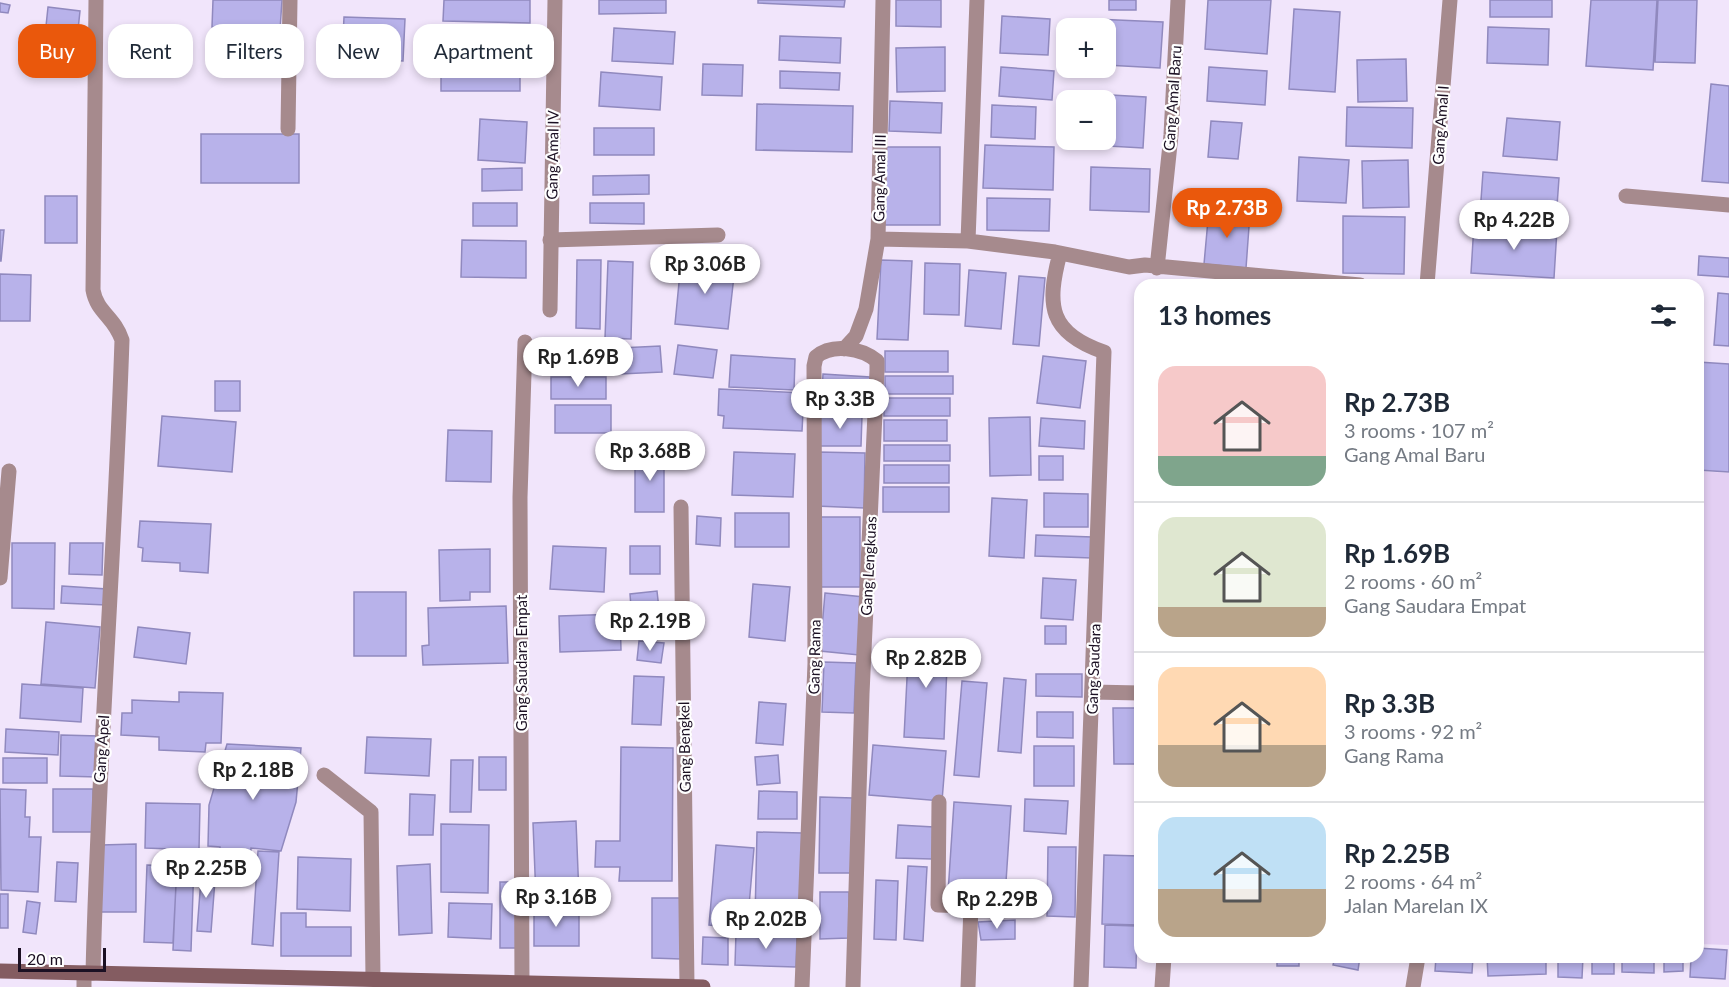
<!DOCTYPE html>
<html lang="en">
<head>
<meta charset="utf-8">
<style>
  body { margin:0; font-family:Lato,sans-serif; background:#f6f6f7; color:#1f2937; height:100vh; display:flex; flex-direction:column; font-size:22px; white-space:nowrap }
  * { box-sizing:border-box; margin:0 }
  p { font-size:20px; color:#747a83 }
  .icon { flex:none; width:33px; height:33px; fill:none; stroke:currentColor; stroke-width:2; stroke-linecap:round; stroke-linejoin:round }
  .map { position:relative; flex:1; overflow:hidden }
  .sheet { position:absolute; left:1134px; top:279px; width:570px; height:684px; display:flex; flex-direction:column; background:#fff; border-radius:18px; box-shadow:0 3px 9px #0003 }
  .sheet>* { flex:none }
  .top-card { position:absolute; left:18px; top:24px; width:570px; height:54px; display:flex; gap:12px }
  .fabs { position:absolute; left:1056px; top:18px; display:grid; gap:12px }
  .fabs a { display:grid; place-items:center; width:60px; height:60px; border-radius:12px; background:#fff; box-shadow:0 3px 9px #0003; font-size:30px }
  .scale { position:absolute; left:18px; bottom:15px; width:88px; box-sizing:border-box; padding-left:6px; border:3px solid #1b1023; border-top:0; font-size:16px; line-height:21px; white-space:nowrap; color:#1b1023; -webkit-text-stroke:4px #fff; paint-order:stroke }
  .price { position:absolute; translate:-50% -51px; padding:0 14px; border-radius:21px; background:#fff; color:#222; font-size:20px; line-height:39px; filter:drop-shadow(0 2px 3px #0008) }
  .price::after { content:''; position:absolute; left:50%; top:36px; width:18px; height:14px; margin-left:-9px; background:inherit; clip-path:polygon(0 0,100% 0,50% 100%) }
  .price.selected { background:#ea580c; color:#fff }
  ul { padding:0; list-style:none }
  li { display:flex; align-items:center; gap:18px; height:150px; padding:0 24px }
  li+li { border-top:2px solid #e0e1e3 }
  li span { display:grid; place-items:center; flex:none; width:168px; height:120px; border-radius:18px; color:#555 }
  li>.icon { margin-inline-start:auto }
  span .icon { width:72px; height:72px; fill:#fffc; stroke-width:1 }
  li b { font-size:26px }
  h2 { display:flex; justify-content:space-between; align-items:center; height:72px; padding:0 24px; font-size:26px }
  .pill { padding:0 21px; border-radius:18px; background:#fff; box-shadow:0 3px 9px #0003; font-size:21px; line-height:54px }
  .pill.selected { background:#ea580c; color:#fff }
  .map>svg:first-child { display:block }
  .green { fill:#e3cff3 }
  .building { fill:#b8b2ea; stroke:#9089be; stroke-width:1.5 }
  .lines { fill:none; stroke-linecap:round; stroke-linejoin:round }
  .service { stroke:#a68a8d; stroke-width:15 }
  .minor { stroke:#a68a8d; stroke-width:15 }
  .secondary { stroke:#845c61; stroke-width:15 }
  .labels { text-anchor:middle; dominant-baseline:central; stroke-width:4.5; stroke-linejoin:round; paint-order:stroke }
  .street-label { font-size:15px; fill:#1b1023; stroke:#fff }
</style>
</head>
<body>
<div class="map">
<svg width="1729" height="987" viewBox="0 0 1729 987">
  <rect width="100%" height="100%" fill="#f1e5fb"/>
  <path class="green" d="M1698,471L1729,473V945L1698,944Z"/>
  <path class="building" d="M213,0H282L280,30L212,27Z
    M444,0H530V23L443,21Z
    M599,0H666V13L599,14Z
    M758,0H845L844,7L758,3Z
    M896,0H941V27L896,26Z
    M1109,0H1136V10H1109Z
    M1208,0H1271L1267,54L1205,49Z
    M1490,0H1552V17H1490Z
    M1591,0H1657L1653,70L1586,66Z
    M1658,0H1697L1695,63L1655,62Z
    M0,3L10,5L8,13L0,12Z
    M48,7L80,11L78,30L46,26Z
    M1294,9L1340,12L1335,92L1289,89Z
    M1002,16L1050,19L1048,55L1000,53Z
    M344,17L405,19L403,61L342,58Z
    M1094,19L1163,22L1160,68L1106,65V28H1093Z
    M1488,27L1549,29L1548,65L1487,63Z
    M441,28H520V91H441Z
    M614,28L675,32L673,64L612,61Z
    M780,36L841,38L840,63L779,60Z
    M213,40L278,43L277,73L212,71Z
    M945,47V91L897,92L896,48Z
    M1406,59L1407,101L1358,102L1357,60Z
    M703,64L743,65L742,96L702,95Z
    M1001,67L1054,71L1052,100L999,96Z
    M1209,67L1267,71L1265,105L1207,101Z
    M780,71L840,73L839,90L780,88Z
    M601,72L662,77L660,110L599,106Z
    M1711,84L1729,86V183L1702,181Z
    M1076,93L1146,97L1143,148L1073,144V140H1106V100H1076Z
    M890,101L942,103L941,133L889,131Z
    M757,104L853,106L852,152L756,150Z
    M992,105L1036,107L1035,139L991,137Z
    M1347,107L1413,108L1412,148L1346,146Z
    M1507,118L1560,122L1557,160L1503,156Z
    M480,119L527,122L525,163L478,160Z
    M1211,121L1242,123L1238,159L1208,157Z
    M594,128H654V155H594Z
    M201,134H299V183H201Z
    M985,145L1054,147L1053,190L983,188Z
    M885,147H940V225H885Z
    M1299,157L1349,160L1346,203L1297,201Z
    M1408,160L1409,207L1363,208L1362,161Z
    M1091,167L1150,169L1149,212L1090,210Z
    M522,168V190L482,191V169Z
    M1483,172L1559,178L1556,220L1480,214Z
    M649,175V194L593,195V176Z
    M45,196H77V243H45Z
    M987,198L1050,199L1049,231L987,230Z
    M473,203H517V226H473Z
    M590,203H644V224L590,223Z
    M1209,209L1250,213L1246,268L1204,264Z
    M1343,216L1405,217L1404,274L1343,273Z
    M1474,224L1557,229L1554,278L1471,273Z
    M0,230H4L1,261H0Z
    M462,240L526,241V278L461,277Z
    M1699,256L1729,258V277L1698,275Z
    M577,260H601L600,329L576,328Z
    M881,260L912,261L908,340L877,339Z
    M608,261L633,262L631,339L605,338Z
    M681,262L735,267L728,329L675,324Z
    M925,263L960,264L959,315L924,314Z
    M969,270L1006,273L1001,329L965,326Z
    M0,274L31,275L30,321H0Z
    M1019,276L1045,278L1039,346L1013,344Z
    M1718,293L1729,294V346L1714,345Z
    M678,345L717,350L713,378L674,374Z
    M660,346L662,372L620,374V348Z
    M562,349L601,350L600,372H561Z
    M885,351H948V372H885Z
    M731,355L795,359L794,390L729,387Z
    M1043,356L1086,361L1080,408L1037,403Z
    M1698,362L1729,364V472L1698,470Z
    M823,374L870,377L868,410L821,408Z
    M885,376H953V394H885Z
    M551,377H606V399H551Z
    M215,381H240V411H215Z
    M719,389L804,393L802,431L723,428L724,416L718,415Z
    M1139,397H1140V431L1136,430Z
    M884,398H950V416H884Z
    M555,405H611V433H555Z
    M820,414L862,416L861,446H819Z
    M162,416L236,422L232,472L158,466Z
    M1030,417L1031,475L990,476L989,418Z
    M1041,418L1085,421L1084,449L1039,446Z
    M884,420H947V441H884Z
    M448,430L492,431L491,482L446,481Z
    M884,445H950V461H884Z
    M635,451H664V512H635Z
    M734,452L795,454L793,497L732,495Z
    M818,452L865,453L864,508L816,506Z
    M1039,456H1063V480H1039Z
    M884,465H949V483H884Z
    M883,487H949V512H883Z
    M1044,493L1088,494V527H1044Z
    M992,498L1027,500L1024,558L989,556Z
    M735,513H789V547H735Z
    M697,516L721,518L720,546L696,544Z
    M821,517H860V587H821Z
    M140,521L211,524L208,573L180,571V563L142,561L143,548L138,547Z
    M1036,535L1092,537V558L1035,556Z
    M12,543H55L54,609L12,608Z
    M70,543H103L102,575L69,574Z
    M553,546L606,548L604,592L550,589Z
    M630,546H660V574H630Z
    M490,549V592H470V600L440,601L439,550Z
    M1043,578L1076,580L1073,620L1041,618Z
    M753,584L790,587L785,641L749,637Z
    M62,586L107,589L106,605L61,603Z
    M657,591L660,618L632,621L630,594Z
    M354,592H406V656H354Z
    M825,593L864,597L859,655L820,651Z
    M506,606L508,663L423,665L422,646L429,645L428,608Z
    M620,614L621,650L560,652L559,616Z
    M46,622L100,627L95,688L41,684Z
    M1045,626H1066V644H1045Z
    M138,627L190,633L186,664L134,657Z
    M909,639L948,641L944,739L904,737Z
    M639,641L664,643L661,663L637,660Z
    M824,662L856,663L854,713L822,712Z
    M1036,674H1082V697L1036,696Z
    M634,676L664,677L661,725L632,724Z
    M1004,678L1026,680L1021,753L998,751Z
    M962,681L987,683L979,777L954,775Z
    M22,684L83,688L81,722L20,718Z
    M179,692L223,693L221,743H206L205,752L159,750V737L121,735L122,713H132V700L179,702Z
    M759,702L786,704L783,745L756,743Z
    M1113,708H1140V764H1114Z
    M1037,712H1073V738L1037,737Z
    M6,729L59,732L58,755L5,752Z
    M61,735L99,736L98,777L60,776Z
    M367,737L431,739L429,776L365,773Z
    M227,744L301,748L296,802L281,851L251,848L250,865L219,864L220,847L208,846L209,805Z
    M873,745L946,751L942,801L869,795Z
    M1034,746H1074V786H1034Z
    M621,747L673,748L672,881H619L620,867H595L596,841H620Z
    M778,755L780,783L757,785L755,757Z
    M479,757H506V790H479Z
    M3,758H47V783H3Z
    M451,760H473L471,812H450Z
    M0,789L26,790L25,817H30L29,837H41L38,892L1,890Z
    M53,789H93V832H53Z
    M759,791L797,792V819H758Z
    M410,794L435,795L433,835H409Z
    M820,797L853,798L852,873H819Z
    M1025,799L1068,801L1066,834L1024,831Z
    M954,802L1011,806L1005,897L948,893Z
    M146,803L200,804L199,850L145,848Z
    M576,821L579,896L536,898L533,823Z
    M441,824L489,825L488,893L441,892Z
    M898,825L934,827L932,859L896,858Z
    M757,832L802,833L799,919L755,918Z
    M136,844V912H101V845Z
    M716,845L754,848L747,929L709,925Z
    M1048,847H1076L1075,917L1047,916Z
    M258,851L279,852L273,946L252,944Z
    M1104,855L1140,856V925L1102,924Z
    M298,857L351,859L350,911L297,909Z
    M177,861L194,862L191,951L173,950Z
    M57,862L78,863L76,902L55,901Z
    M430,864L432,933L399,935L397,866Z
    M147,865L177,866L173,943L144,942Z
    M202,866L216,867L211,932L197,931Z
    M908,866L927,867L923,941L904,939Z
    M876,880L898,881L896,940L874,939Z
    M500,882H518V948H500Z
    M820,892H849V938L820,939Z
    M0,894H8V928H0Z
    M652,898H681V959L652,958Z
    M27,901L40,903L36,934L23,932Z
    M449,903L492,904L491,939L448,937Z
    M534,910H579V946H534Z
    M281,913H306V927H351V956H281Z
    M1015,920V939L981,940L978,922Z
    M1105,925L1137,926L1136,968L1104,967Z
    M736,932L797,934L796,967L735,965Z
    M703,937L728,938V965L702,964Z
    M1698,948L1727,950L1725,979L1690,977L1691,957H1698Z
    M1277,957H1299V966H1277Z
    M1335,957H1360L1358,970L1333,965Z
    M1436,957H1473L1472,973L1435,971Z
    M1487,957H1546V974L1488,976Z
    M1558,957H1583L1582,978L1558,977Z
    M1592,957H1614V974H1592Z
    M1622,957H1654V973L1622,972Z
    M1664,957H1683V971L1664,972Z"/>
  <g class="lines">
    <path class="service" d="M1626,196L1729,205
      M550,240L718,235"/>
    <path class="minor" d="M288,129L290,0
      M878,239L968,241L977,0
      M968,241L1055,252L1129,267L1145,265L1360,285
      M1060,253C1046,306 1049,333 1104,352L1081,987
      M1157,268L1171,135L1178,0
      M1427,285L1450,0
      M550,310L555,0
      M844,349L856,336L866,309L878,239L883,0
      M681,507L687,986
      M0,578L9,471
      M1092,692L1140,693
      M324,775L371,812L373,979
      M939,802L938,905L971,906L968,987
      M93,973C98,762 115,551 122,340C114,316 97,313 93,290L96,0
      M522,984L520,497L525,342
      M84,987V973
      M802,987L815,663L814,366L816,357C832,343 862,348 877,361V370L862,694L853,987
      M1162,987L1164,957
      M1413,987L1418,957"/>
    <path class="secondary" d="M0,971L703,987"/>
  </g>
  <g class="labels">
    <g class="street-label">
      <text transform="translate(1172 98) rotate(-86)">Gang Amal Baru</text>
      <text transform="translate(1440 125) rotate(-86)">Gang Amal I</text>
      <text transform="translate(552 155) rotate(-89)">Gang Amal IV</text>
      <text transform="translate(879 178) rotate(-89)">Gang Amal III</text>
      <text transform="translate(868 566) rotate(-87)">Gang Lengkuas</text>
      <text transform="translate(814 657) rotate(-89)">Gang Rama</text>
      <text transform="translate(521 663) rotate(-90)">Gang Saudara Empat</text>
      <text transform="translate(1093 669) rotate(-88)">Gang Saudara</text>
      <text transform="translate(684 747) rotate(-91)">Gang Bengkel</text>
      <text transform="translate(101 749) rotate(-86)">Gang Apel</text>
    </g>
  </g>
</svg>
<div class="fabs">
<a>+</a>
<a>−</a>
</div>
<div class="scale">20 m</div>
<b class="price selected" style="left:1227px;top:239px">Rp 2.73B</b>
<b class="price" style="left:1514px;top:251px">Rp 4.22B</b>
<b class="price" style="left:705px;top:295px">Rp 3.06B</b>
<b class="price" style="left:578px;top:388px">Rp 1.69B</b>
<b class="price" style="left:840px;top:430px">Rp 3.3B</b>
<b class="price" style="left:650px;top:482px">Rp 3.68B</b>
<b class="price" style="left:650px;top:652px">Rp 2.19B</b>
<b class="price" style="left:926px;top:689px">Rp 2.82B</b>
<b class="price" style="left:253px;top:801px">Rp 2.18B</b>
<b class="price" style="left:206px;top:899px">Rp 2.25B</b>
<b class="price" style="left:556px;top:928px">Rp 3.16B</b>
<b class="price" style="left:997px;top:930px">Rp 2.29B</b>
<b class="price" style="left:766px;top:950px">Rp 2.02B</b>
<div class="top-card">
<a class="pill selected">Buy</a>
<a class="pill">Rent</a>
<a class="pill">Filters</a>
<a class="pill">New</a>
<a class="pill">Apartment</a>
</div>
<section class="sheet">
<h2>13 homes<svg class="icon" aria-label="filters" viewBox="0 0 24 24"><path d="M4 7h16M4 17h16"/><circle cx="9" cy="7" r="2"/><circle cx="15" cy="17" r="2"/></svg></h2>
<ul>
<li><span style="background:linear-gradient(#f6c9c9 75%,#7fa58c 0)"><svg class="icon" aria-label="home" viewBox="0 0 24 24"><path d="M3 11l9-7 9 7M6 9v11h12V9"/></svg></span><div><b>Rp 2.73B</b><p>3 rooms · 107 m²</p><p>Gang Amal Baru</p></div></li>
<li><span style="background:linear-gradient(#dfe7d0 75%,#b9a48a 0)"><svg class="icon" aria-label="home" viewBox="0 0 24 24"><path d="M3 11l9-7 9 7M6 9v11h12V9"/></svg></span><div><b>Rp 1.69B</b><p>2 rooms · 60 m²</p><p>Gang Saudara Empat</p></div></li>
<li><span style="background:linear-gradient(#ffd9b3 65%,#b9a48a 0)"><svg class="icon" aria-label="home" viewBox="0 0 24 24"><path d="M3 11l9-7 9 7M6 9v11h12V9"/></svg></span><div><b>Rp 3.3B</b><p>3 rooms · 92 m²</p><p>Gang Rama</p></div></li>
<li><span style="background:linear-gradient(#bfe0f5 60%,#b9a48a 0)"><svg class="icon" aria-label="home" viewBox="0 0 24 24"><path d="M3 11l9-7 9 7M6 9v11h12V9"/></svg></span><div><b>Rp 2.25B</b><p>2 rooms · 64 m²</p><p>Jalan Marelan IX</p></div></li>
</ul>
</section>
</div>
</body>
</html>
